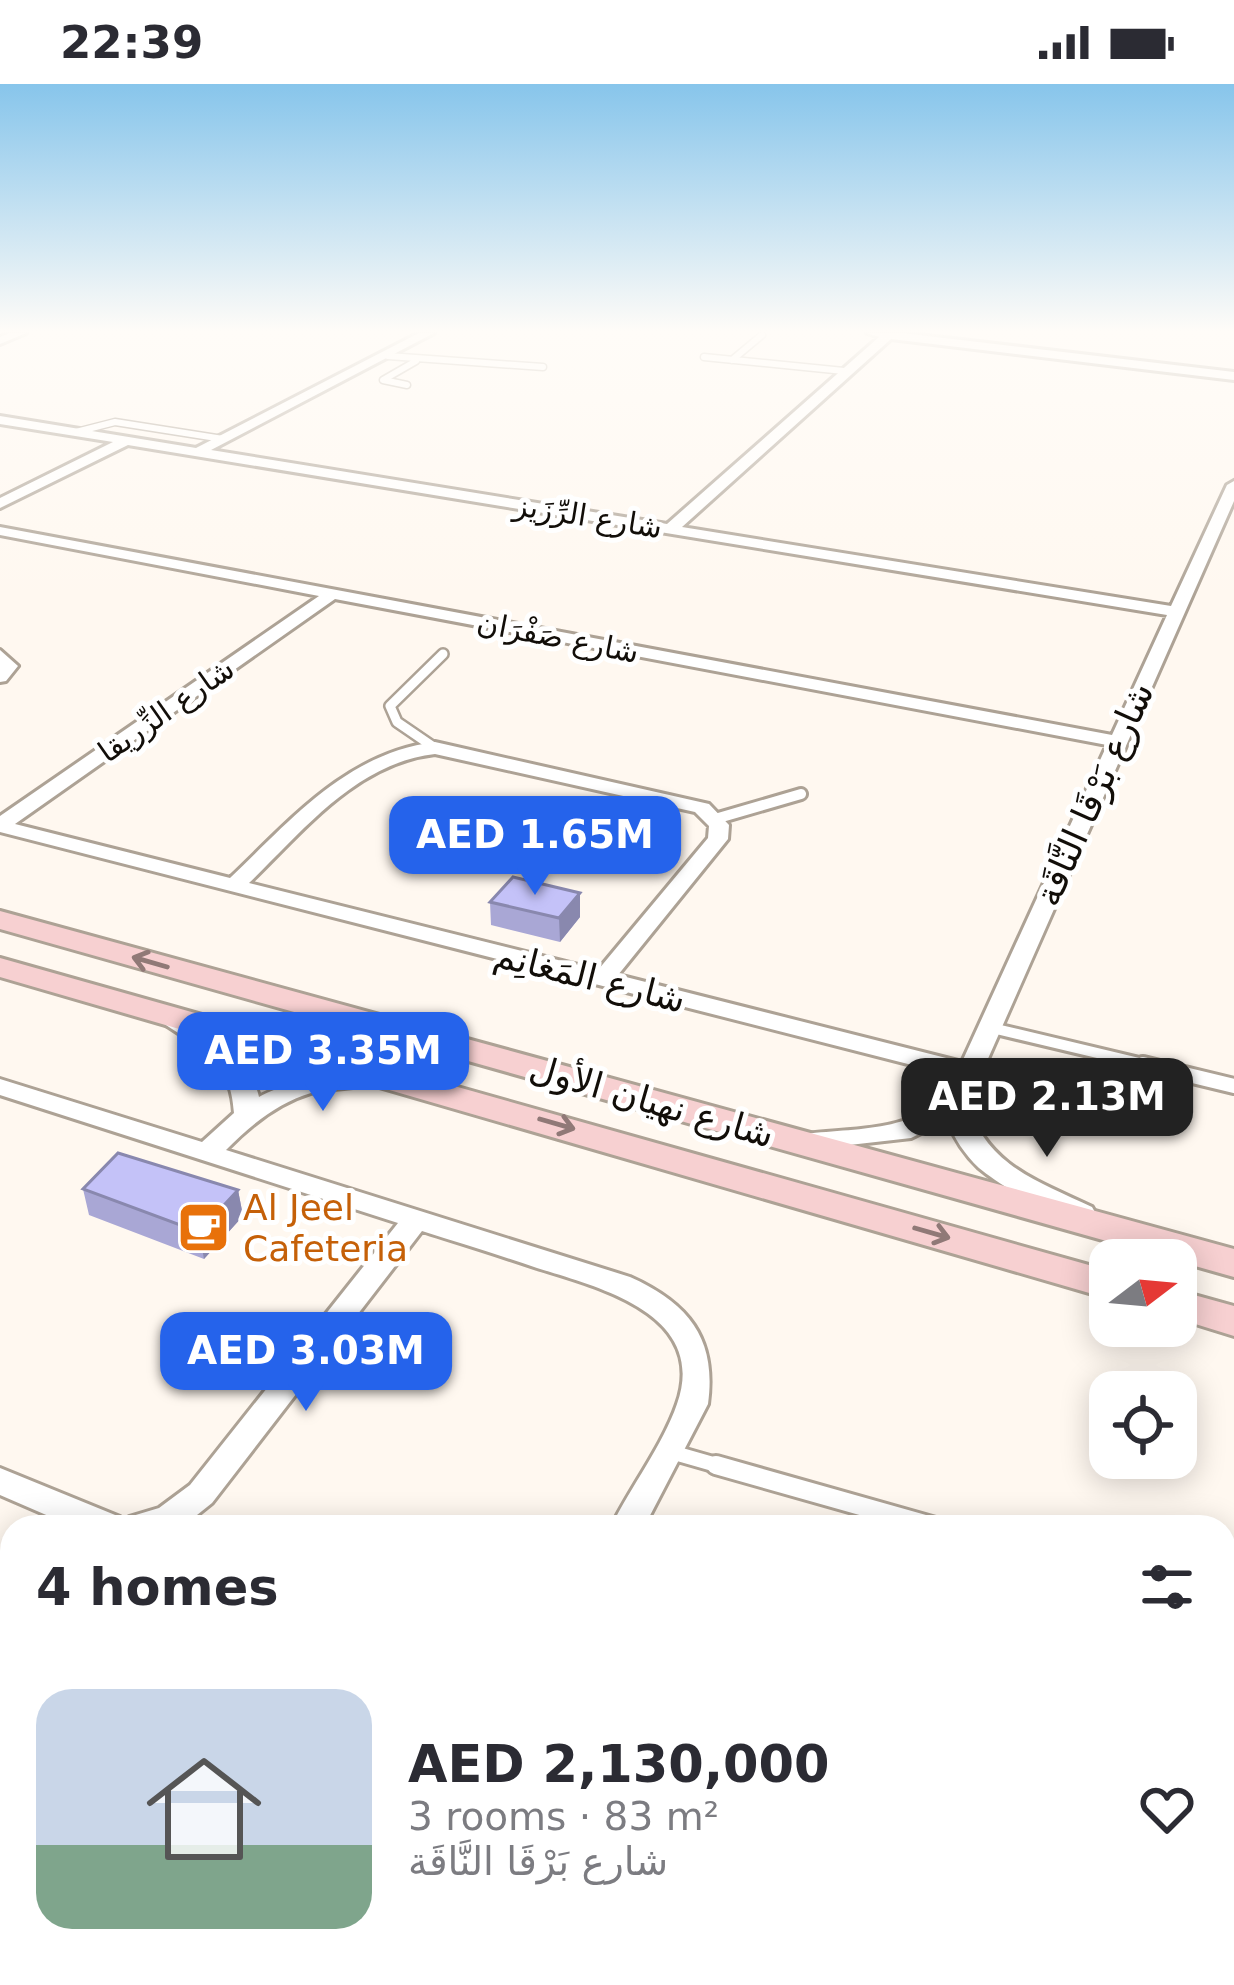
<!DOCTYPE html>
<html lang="en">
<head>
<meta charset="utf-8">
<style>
  body { margin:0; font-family:"DejaVu Sans",Cairo,sans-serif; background:#f2f2f3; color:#2b2b33; height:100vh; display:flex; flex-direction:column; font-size:45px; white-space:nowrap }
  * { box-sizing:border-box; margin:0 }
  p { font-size:39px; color:#7c7c81 }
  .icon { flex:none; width:66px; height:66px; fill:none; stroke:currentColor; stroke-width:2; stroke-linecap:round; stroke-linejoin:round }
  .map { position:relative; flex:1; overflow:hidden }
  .sheet { position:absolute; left:0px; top:1431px; width:1236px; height:471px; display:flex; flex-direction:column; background:#fff; border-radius:36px 36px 0 0; box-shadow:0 6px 30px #0003 }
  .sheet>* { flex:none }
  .needle { width:78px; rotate:74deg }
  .fabs { position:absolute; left:1089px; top:1155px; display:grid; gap:24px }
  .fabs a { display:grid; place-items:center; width:108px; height:108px; border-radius:24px; background:#fff; box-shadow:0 6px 30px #0003; font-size:60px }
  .price { position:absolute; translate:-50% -102px; padding:0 27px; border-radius:24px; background:#2563eb; color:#fff; font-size:39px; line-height:78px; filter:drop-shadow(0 3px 6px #0008) }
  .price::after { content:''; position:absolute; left:50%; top:72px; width:36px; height:27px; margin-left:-18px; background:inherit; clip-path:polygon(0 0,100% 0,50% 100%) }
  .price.active { background:#222; color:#fff }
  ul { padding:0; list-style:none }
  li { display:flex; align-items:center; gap:36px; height:300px; padding:0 36px }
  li+li { border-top:3px solid #e1e1e2 }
  li span { display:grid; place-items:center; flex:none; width:336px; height:240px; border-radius:36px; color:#555 }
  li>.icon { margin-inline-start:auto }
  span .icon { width:144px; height:144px; fill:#fffc; stroke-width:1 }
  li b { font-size:51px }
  h2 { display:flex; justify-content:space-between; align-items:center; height:144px; padding:0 36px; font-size:51px }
  .status { display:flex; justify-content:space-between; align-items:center; height:84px; padding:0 60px; background:#fff; direction:ltr }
  .status svg { height:33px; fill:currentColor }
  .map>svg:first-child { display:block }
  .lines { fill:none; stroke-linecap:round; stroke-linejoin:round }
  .lane-far4-casing { stroke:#ada295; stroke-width:9 }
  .lane-far3-casing { stroke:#ada295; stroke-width:14 }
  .lane-far2-casing { stroke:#ada295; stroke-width:16 }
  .lane-far1-casing { stroke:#ada295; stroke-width:20 }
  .lane-casing { stroke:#ada295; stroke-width:24 }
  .street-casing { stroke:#ada295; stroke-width:6 }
  .secondary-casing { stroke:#ada295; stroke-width:6 }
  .path { stroke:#8e8982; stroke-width:9; stroke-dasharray:9 14; stroke-linecap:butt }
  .lane-far4 { stroke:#fff; stroke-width:6 }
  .lane-far3 { stroke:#fff; stroke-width:9 }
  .lane-far2 { stroke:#fff; stroke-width:10 }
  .lane-far1 { stroke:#fff; stroke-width:14 }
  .lane { stroke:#fff; stroke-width:18 }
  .street { fill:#fff; fill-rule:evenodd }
  .secondary { fill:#f7d0d1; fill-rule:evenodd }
  .wall { fill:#a9a7d5 }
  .shaded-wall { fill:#8988ae }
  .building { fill:#c4c2f8; stroke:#8988ae; stroke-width:3 }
  .oneway { stroke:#907977 }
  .labels { text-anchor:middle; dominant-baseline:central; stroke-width:10; stroke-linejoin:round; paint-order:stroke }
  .far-street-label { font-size:30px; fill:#120e09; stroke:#fff }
  .street-label { font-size:36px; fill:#120e09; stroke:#fff }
  .food-label { font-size:36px; fill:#c56008; stroke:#fff; text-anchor:start }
</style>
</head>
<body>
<div class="status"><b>22:39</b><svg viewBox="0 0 49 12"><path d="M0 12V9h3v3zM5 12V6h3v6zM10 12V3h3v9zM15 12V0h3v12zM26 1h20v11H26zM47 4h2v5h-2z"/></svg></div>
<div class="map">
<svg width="1234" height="1901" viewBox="0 0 1234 1901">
  <rect width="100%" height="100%" fill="#fff8f0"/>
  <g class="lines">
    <defs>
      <path id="lane-far4" d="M388,272L543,283
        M704,273L844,287
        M732,276L762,251
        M407,301L383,296L416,277
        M76,348L115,338L223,355"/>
      <path id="lane-far3" d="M435,664L397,638L390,622L443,570"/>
      <path id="lane-far2" d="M715,735L801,710
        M992,944L1156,983"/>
      <path id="lane-far1" d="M1143,980L1234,1002
        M671,1368L727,1384"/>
      <path id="lane" d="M716,1381L935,1443
        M1224,1537L1234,1553
        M1229,1653L1234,1596
        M956,1890L982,1901"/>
      <path id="street" d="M10,249H26L0,260V253Z
        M419,249H434L211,366L667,440L879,253L867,249H902L1234,288V296L891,255L682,443L1171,522L1227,401L1234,397V417L968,1020C987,1082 1038,1097 1092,1123L1096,1130L1092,1137C1068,1143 999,1101 979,1084C965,1071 954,1054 947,1036L911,1054L805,1066L792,1058L805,1050C861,1043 929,1050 955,992L0,748V732L319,512L0,451V443L1112,651L1167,531L128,361L0,424V414L113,358L0,340V332L196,364ZM335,515L1107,661L962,978L618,891L728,755L729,741L709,720L435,658C347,669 291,736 230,794L15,740ZM435,670L695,728L709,742L708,754L598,886L249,799C303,747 356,679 435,670Z
        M0,566L18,582L6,597L0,598Z
        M168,925C207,937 250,973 259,1013C286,999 368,970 392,991C375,1007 335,1001 311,1009C278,1019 250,1041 226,1066L630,1193C688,1219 717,1254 708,1320L644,1443H611C630,1404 663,1361 677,1320C709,1230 598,1203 537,1184C499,1171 460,1159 422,1147L212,1419L182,1443H125L129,1433L159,1424L190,1401L398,1139L0,1011V995L202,1058L234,1029C231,975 201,965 160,937L156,932L160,927Z
        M0,1384L120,1433L124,1443H74L0,1411Z
        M1224,1635L1234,1639V1673L1224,1669Z
        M0,1868L12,1872V1890H42L47,1901H0Z
        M368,1890H409L405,1901H363Z"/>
      <path id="secondary" d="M0,827L1234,1165V1193L0,845Z
        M0,874L1110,1187V1215L0,893Z
        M1176,1206L1234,1222V1252L1176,1234Z"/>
    </defs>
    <use href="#lane-far4" class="lane-far4-casing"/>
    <use href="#lane-far3" class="lane-far3-casing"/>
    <use href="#lane-far2" class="lane-far2-casing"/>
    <use href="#lane-far1" class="lane-far1-casing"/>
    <use href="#lane" class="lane-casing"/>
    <use href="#street" class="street-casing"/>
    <use href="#secondary" class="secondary-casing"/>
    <path class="path" d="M0,1851L12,1835"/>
    <use href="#lane-far4" class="lane-far4"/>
    <use href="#lane-far3" class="lane-far3"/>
    <use href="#lane-far2" class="lane-far2"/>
    <use href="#lane-far1" class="lane-far1"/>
    <use href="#lane" class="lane"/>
    <use href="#street" class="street"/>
    <use href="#secondary" class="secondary"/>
  </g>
  <path class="wall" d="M490,818L580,833L560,858L491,841Z
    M83,1105L238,1106L243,1132L204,1175L89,1131Z"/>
  <path class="shaded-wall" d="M580,809V833L560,858L559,834Z
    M238,1106L243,1132L204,1175L199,1148Z"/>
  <path class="building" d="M513,793L580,809L559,834L490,818Z
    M118,1069L238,1106L199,1148L83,1105Z"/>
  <defs><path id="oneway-shaft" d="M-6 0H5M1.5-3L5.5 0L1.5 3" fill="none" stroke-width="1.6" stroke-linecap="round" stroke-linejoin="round" transform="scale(3)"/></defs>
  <g class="oneway">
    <use href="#oneway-shaft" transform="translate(150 878) rotate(-164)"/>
    <use href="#oneway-shaft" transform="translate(557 1040) rotate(16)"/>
    <use href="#oneway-shaft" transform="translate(932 1149) rotate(16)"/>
  </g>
  <linearGradient id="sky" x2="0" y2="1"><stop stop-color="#87c5eb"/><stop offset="0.48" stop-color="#fffcf8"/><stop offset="1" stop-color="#fffcf8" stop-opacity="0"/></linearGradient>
  <rect width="1234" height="515" fill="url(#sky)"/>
  <defs>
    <symbol id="cafe-square" viewBox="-11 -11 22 22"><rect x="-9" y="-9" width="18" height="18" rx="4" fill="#e8710a" stroke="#fff"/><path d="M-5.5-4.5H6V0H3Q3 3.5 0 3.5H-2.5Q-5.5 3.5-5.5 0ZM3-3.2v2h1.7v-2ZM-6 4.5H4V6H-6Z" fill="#fff"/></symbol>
  </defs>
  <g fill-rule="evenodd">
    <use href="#cafe-square" x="174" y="1114" width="59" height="59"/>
  </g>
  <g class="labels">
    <g class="far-street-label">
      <text transform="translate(588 432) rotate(9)">شارع الرِّزَيز</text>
      <text transform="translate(558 553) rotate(11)">شارع صَفْرَان</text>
      <text transform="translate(166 626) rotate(-35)">شارع الزِّريقا</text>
    </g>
    <g class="street-label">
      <text transform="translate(1094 710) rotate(-66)">شارع بَرْقَا النَّاقَة</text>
      <text transform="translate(590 893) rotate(14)">شارع المَغانِم</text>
      <text transform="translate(652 1017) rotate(16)">شارع نهيان الأول</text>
    </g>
    <g class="food-label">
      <text x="243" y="1123">Al Jeel<tspan x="243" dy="41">Cafeteria</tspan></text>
    </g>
  </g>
</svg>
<div class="fabs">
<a><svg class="needle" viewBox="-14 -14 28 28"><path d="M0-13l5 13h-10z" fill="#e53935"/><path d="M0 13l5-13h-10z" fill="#7c7c81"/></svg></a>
<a><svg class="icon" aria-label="locate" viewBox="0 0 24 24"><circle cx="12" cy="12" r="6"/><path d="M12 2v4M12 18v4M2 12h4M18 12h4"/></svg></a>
</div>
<b class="price" style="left:535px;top:814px">AED 1.65M</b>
<b class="price" style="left:323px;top:1030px">AED 3.35M</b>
<b class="price active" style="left:1047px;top:1076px">AED 2.13M</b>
<b class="price" style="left:306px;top:1330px">AED 3.03M</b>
<section class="sheet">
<h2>4 homes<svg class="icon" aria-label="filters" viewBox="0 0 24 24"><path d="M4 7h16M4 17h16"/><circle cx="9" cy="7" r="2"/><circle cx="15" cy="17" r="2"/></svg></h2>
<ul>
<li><span style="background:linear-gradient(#c9d6e8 65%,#7fa58c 0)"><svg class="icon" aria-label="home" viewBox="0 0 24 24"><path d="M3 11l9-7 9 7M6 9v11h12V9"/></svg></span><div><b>AED 2,130,000</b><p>3 rooms · 83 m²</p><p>شارع بَرْقَا النَّاقَة</p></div><svg class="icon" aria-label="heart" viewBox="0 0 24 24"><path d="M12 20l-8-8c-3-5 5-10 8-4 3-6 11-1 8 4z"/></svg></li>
</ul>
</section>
</div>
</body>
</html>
